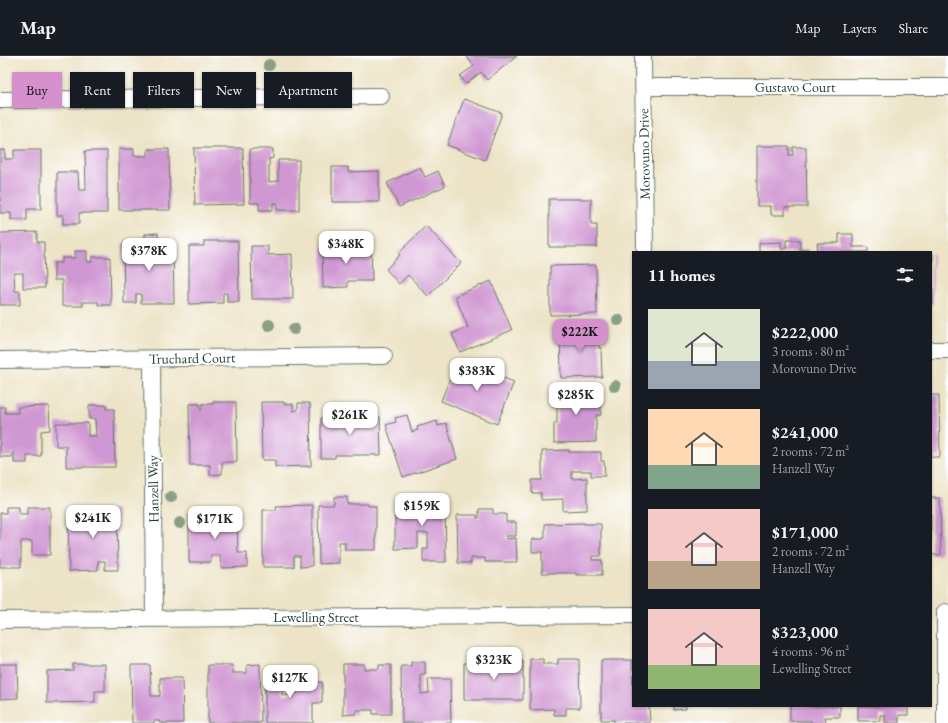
<!DOCTYPE html>
<html lang="en">
<head>
<meta charset="utf-8">
<style>
  body { margin:0; font-family:"EB Garamond",serif; background:#20242c; color:#f1f3f6; height:100vh; display:flex; flex-direction:column; font-size:15px; white-space:nowrap }
  * { box-sizing:border-box; margin:0 }
  p { font-size:13px; color:#9ea1a6 }
  .icon { flex:none; width:22px; height:22px; fill:none; stroke:currentColor; stroke-width:2; stroke-linecap:round; stroke-linejoin:round }
  .map { position:relative; flex:1; overflow:hidden }
  .drawer { position:absolute; left:632px; top:195px; width:300px; height:456px; display:flex; flex-direction:column; background:#171b24; border-radius:0px; box-shadow:0 1px 3px #0004 }
  .drawer>* { flex:none }
  .banner { position:absolute; left:12px; top:16px; width:380px; height:36px; display:flex; gap:8px }
  .price { position:absolute; translate:-50% -34px; padding:0 9px; border-radius:8px; background:#fff; color:#222; font-size:13px; line-height:26px; filter:drop-shadow(0 1px 2px #0008) }
  .price::after { content:''; position:absolute; left:50%; top:24px; width:12px; height:9px; margin-left:-6px; background:inherit; clip-path:polygon(0 0,100% 0,50% 100%) }
  .price.on { background:#d690ce; color:#111 }
  ul { padding:0; list-style:none }
  li { display:flex; align-items:center; gap:12px; height:100px; padding:0 16px }
  li span { display:grid; place-items:center; flex:none; width:112px; height:80px; border-radius:0px; color:#555 }
  li>.icon { margin-inline-start:auto }
  span .icon { width:48px; height:48px; fill:#fffc; stroke-width:1 }
  li b { font-size:17px }
  h2 { display:flex; justify-content:space-between; align-items:center; height:48px; padding:0 16px; font-size:17px }
  .tag { padding:0 14px; border-radius:0px; background:#171b24; box-shadow:0 1px 3px #0004; font-size:14px; line-height:36px }
  .tag.on { background:#d690ce; color:#111 }
  header { display:flex; align-items:center; gap:24px; box-sizing:border-box; height:56px; padding:0 20px; background:#171b24; border-bottom:1px solid #363941 }
  header strong { font-size:19px }
  nav { display:flex; gap:22px; margin-inline-start:auto; font-size:14px }
  .map>svg:first-child { display:block }
  .building { fill:#d098d3 }
  .lines { fill:none; stroke-linecap:round; stroke-linejoin:round }
  .street-casing { stroke:#677767; stroke-width:18 }
  .street { stroke:#fff; stroke-width:16 }
  .tree { fill:#8b9f86 }
  .labels { text-anchor:middle; dominant-baseline:central; stroke-width:4; stroke-linejoin:round; paint-order:stroke }
  .street-label { font-size:14px; fill:#1f3d34; stroke:#fff }
</style>
</head>
<body>
<header>
<strong>Map</strong>
<nav><a>Map</a><a>Layers</a><a>Share</a></nav>
</header>
<div class="map">
<svg width="948" height="667" viewBox="0 0 948 667">
  <rect width="100%" height="100%" fill="#fff"/>
  <filter id="ink" filterUnits="userSpaceOnUse"><feTurbulence type="fractalNoise" baseFrequency=".025" numOctaves="2"/><feDisplacementMap in="SourceGraphic" scale="8" xChannelSelector="R" yChannelSelector="G"/><feConvolveMatrix kernelMatrix="1 2 1 2 8 2 1 2 1" color-interpolation-filters="sRGB"/></filter>
  <filter id="wash" filterUnits="userSpaceOnUse"><feTurbulence type="fractalNoise" baseFrequency=".012" numOctaves="4" result="noise"/><feDisplacementMap in="SourceGraphic" scale="16" xChannelSelector="R" yChannelSelector="G"/><feGaussianBlur stdDeviation="0.9" result="paint"/><feColorMatrix in="noise" values="0 0 0 0 0 0 0 0 0 0 0 0 0 0 0 0 0 1.4 0 .05"/><feComposite in="paint" operator="in"/></filter>
  <g filter="url(#wash)">
    <rect width="100%" height="100%" fill="#ede4c7"/>
    <g id="blocks">
      <path class="building" d="M466,0H517L487,24L481,16L466,28L460,20L474,10Z
        M464,43L502,57L485,104L447,89Z
        M757,90H789V99H793V91H806L807,151H785V159H771V150H757Z
        M194,92H243L244,148L195,149Z
        M119,93H134V100H148V93H169L170,154H119Z
        M250,93H273V102L269,103V126L278,125V104H299V154H277V147H273V154H259V147H250Z
        M0,94H5V103H14V94H41V153H27V164H11V157H0Z
        M85,95H107V157H79V168H63V159H57V116H78L79,134H86Z
        M332,111H348V116L379,115V146H332Z
        M420,111L425,121L438,115L445,130L399,151L387,127Z
        M549,143H591V169H597V191H549Z
        M426,170L461,207L428,240L408,219L399,228L386,213L400,199L398,197Z
        M37,176V186H44L45,232H23V217H14L15,235H20V249H0V177Z
        M158,177V190H173L174,247H141V238H136V247H124L123,188H145V178Z
        M839,178H853V191H868V196H818L817,187H839Z
        M786,184H800V194L808,193V196H759V187L781,186V193H786Z
        M204,185H238L239,246H227V237H223V247L189,248V190H204Z
        M322,189H371L372,225H348V231L323,232Z
        M251,190H268V199L292,198L293,243H252Z
        M75,195H87V206H92V201H110L111,249H98V246H83V250H62V224H54V207H62V202H75Z
        M931,198H933V248H931Z
        M596,209L597,258L550,259V210Z
        M491,225L512,274L460,296L452,278L468,271L455,240Z
        M598,271L599,292H601L602,321L561,322L560,272Z
        M457,304L514,326L497,368L441,345Z
        M553,336H601V359H596V386L554,387V367H557V351H553Z
        M931,339H939L940,401H931Z
        M213,346H236L237,406H222V418L210,419V409H190L189,348H200V354H202V348H213Z
        M261,346H284V348H293V355L298,354V347H310L311,410L275,411V404H262Z
        M89,349H106V353H114L115,411H66V390H56V367H88V380H96L95,363H89Z
        M49,350L50,374L41,375V400H27V407H14V397H12V401H0V351H5V357H18V351Z
        M407,359L412,376L418,374L417,371L437,365L438,370L446,367L457,403L403,421L386,369L396,366L395,362Z
        M337,360L380,361L381,399H335V402H321V362H337Z
        M569,394V396H601V405H604L605,420H591V415H572V423L587,422V454L563,455V443L541,444V437H532V424H542V395Z
        M423,440H437V450H445L446,506H423V493H428V477H418V492L395,493V444H418V451H423Z
        M334,441H347V448H368V450H376V494H345V486H339V507L319,508L318,449H334Z
        M931,442H940L941,499H931Z
        M312,449V510L300,511V500H294V511H263V454H277L276,450Z
        M6,451H19V458H27V451H50V499H32V485H21V511H0V457H6Z
        M117,453L118,514H105V505H98V514L69,515L68,454Z
        M479,453H493V458H506V466H516V480H506V483L516,482L517,506H485V502H471V507H458L457,459H477V462H479Z
        M237,458L238,497H247V511L221,512L220,499H211V506H189V459Z
        M584,467V468H601V500H592V504H602V519H576V517H542V496H532V483H543V482H545V468Z
        M530,603H543V608H558V603H579L580,652H566V659H554V653L530,654Z
        M601,604H632L633,650H649L650,667H614V664H601Z
        M495,605H523V644H464V607H495Z
        M411,606H425V619H421V638L429,637L428,623H450L451,667H402L401,610H411Z
        M0,608H17L18,642L0,643Z
        M73,608H105V635H95V646L47,647V615L73,614Z
        M260,608L261,667H208V609H232L233,617H247V609Z
        M343,608H364V613H379V609H391V658H373V654H356V658L343,659Z
        M131,609H150L151,640H160V622H182L183,667H160V665H154V667H132Z
        M274,611H286V625H282V639H292V624H305V627L322,626V647H313V667H265V614H274Z
        M674,650H686V653L674,654Z
        M790,650H840V661H825L826,667H811V665H790Z
        M858,650H908V659H899V667H885V659H880V665H858Z"/>
    </g>
  </g>
  <g filter="url(#ink)">
    <use href="#blocks" fill-opacity="0" stroke="#677767" stroke-width="1"/>
    <g class="lines">
      <defs>
        <path id="street" d="M643,0L645,196
          M643,31H948
          M0,44L381,40
          M931,294H948
          M152,303L154,563
          M0,304L384,300
          M945,556V667
          M0,564L633,559"/>
      </defs>
      <use href="#street" class="street-casing"/>
      <use href="#street" class="street"/>
    </g>
    <g class="tree">
      <circle cx="269" cy="9" r="6"/>
      <circle cx="618" cy="264" r="6"/>
      <circle cx="269" cy="269" r="6"/>
      <circle cx="294" cy="273" r="6"/>
      <circle cx="615" cy="330" r="6"/>
      <circle cx="171" cy="441" r="6"/>
      <circle cx="180" cy="467" r="6"/>
    </g>
  </g>
  <g class="labels">
    <g class="street-label">
      <text x="795" y="31">Gustavo Court</text>
      <text transform="translate(644 98) rotate(-91)">Morovuno Drive</text>
      <text transform="translate(192 302) rotate(-1)">Truchard Court</text>
      <text transform="translate(153 433) rotate(-91)">Hanzell Way</text>
      <text x="316" y="561">Lewelling Street</text>
    </g>
  </g>
</svg>
<b class="price" style="left:346px;top:209px">$348K</b>
<b class="price" style="left:149px;top:216px">$378K</b>
<b class="price on" style="left:580px;top:297px">$222K</b>
<b class="price" style="left:477px;top:336px">$383K</b>
<b class="price" style="left:576px;top:360px">$285K</b>
<b class="price" style="left:350px;top:380px">$261K</b>
<b class="price" style="left:422px;top:471px">$159K</b>
<b class="price" style="left:93px;top:483px">$241K</b>
<b class="price" style="left:215px;top:484px">$171K</b>
<b class="price" style="left:494px;top:625px">$323K</b>
<b class="price" style="left:290px;top:643px">$127K</b>
<div class="banner">
<a class="tag on">Buy</a>
<a class="tag">Rent</a>
<a class="tag">Filters</a>
<a class="tag">New</a>
<a class="tag">Apartment</a>
</div>
<section class="drawer">
<h2>11 homes<svg class="icon" aria-label="filters" viewBox="0 0 24 24"><path d="M4 7h16M4 17h16"/><circle cx="9" cy="7" r="2"/><circle cx="15" cy="17" r="2"/></svg></h2>
<ul>
<li><span style="background:linear-gradient(#dfe7d0 65%,#9aa5b1 0)"><svg class="icon" aria-label="home" viewBox="0 0 24 24"><path d="M3 11l9-7 9 7M6 9v11h12V9"/></svg></span><div><b>$222,000</b><p>3 rooms · 80 m²</p><p>Morovuno Drive</p></div></li>
<li><span style="background:linear-gradient(#ffd9b3 70%,#7fa58c 0)"><svg class="icon" aria-label="home" viewBox="0 0 24 24"><path d="M3 11l9-7 9 7M6 9v11h12V9"/></svg></span><div><b>$241,000</b><p>2 rooms · 72 m²</p><p>Hanzell Way</p></div></li>
<li><span style="background:linear-gradient(#f6c9c9 65%,#b9a48a 0)"><svg class="icon" aria-label="home" viewBox="0 0 24 24"><path d="M3 11l9-7 9 7M6 9v11h12V9"/></svg></span><div><b>$171,000</b><p>2 rooms · 72 m²</p><p>Hanzell Way</p></div></li>
<li><span style="background:linear-gradient(#f6c9c9 70%,#8fb573 0)"><svg class="icon" aria-label="home" viewBox="0 0 24 24"><path d="M3 11l9-7 9 7M6 9v11h12V9"/></svg></span><div><b>$323,000</b><p>4 rooms · 96 m²</p><p>Lewelling Street</p></div></li>
</ul>
</section>
</div>
</body>
</html>
